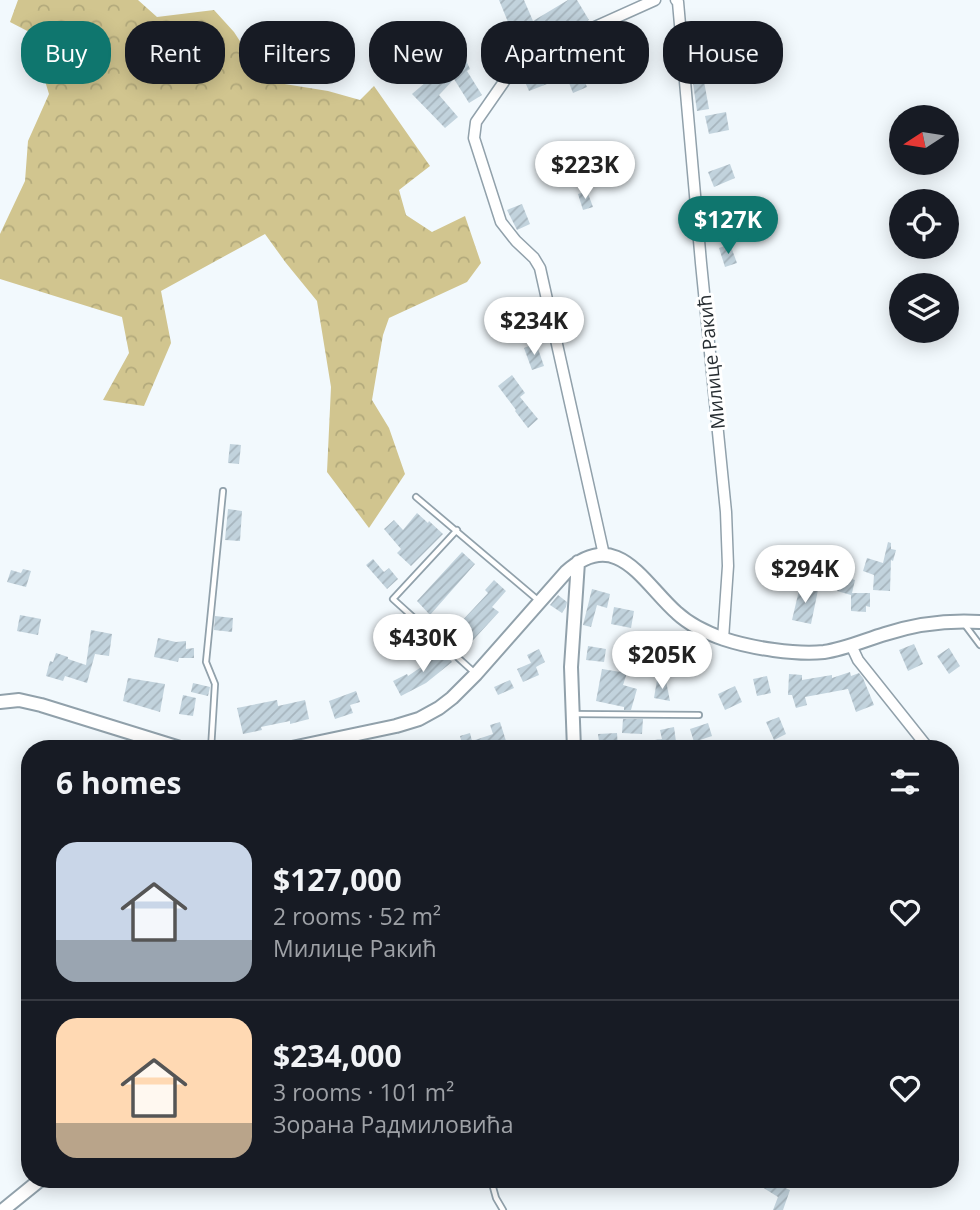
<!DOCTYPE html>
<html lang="en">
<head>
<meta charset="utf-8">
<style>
  body { margin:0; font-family:"Open Sans",sans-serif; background:#20242c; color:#f1f3f6; height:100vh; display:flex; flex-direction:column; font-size:26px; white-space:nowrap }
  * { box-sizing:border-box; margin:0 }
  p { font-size:23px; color:#9ea1a6 }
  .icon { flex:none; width:38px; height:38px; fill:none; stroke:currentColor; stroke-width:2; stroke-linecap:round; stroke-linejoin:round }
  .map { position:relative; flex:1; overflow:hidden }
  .panel { position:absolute; left:21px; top:740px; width:938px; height:448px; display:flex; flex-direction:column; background:#171b24; border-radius:28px; box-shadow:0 4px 18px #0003 }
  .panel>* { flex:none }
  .guide { position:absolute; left:21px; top:21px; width:938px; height:63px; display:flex; gap:14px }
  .needle { width:46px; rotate:258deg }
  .controls { position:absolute; left:889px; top:105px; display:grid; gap:14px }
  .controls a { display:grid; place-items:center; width:70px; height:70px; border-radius:50%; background:#171b24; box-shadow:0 4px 18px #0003; font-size:35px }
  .price { position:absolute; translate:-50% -60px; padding:0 16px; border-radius:24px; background:#fff; color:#222; font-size:23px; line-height:46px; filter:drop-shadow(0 2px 4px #0008) }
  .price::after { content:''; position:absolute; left:50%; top:42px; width:21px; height:16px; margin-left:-10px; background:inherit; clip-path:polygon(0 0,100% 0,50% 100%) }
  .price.on { background:#0f766e; color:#fff }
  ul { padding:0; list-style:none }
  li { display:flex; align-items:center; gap:21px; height:175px; padding:0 35px }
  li+li { border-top:2px solid #363941 }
  li span { display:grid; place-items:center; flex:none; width:196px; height:140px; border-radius:21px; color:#555 }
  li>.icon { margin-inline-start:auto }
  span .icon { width:84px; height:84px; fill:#fffc; stroke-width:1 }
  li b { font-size:30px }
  h2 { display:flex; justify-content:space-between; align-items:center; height:84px; padding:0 35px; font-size:30px }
  .chip { padding:0 24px; border-radius:28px; background:#171b24; box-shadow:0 4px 18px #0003; font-size:24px; line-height:63px }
  .chip.on { background:#0f766e; color:#fff }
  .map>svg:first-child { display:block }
  .forest { fill:url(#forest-crowns) }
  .building { fill:url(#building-hatch) }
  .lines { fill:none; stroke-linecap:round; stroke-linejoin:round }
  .service-casing { stroke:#91a1ab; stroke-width:8 }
  .minor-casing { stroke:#91a1ab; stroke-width:13 }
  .tertiary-casing { stroke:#91a1ab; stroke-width:16 }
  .service { stroke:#fff; stroke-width:4.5 }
  .minor { stroke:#fff; stroke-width:10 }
  .tertiary { stroke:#fff; stroke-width:12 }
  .labels { text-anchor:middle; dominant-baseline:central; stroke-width:6; stroke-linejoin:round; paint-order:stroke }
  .street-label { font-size:19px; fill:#272d31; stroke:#fff }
</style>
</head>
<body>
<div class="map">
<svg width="980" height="1210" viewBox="0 0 980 1210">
  <defs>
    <pattern id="forest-crowns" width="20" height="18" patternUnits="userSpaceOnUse" patternTransform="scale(1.75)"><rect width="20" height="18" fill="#d1c58f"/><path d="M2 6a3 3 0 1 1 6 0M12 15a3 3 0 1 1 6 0" fill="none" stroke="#b3aa7c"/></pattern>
    <pattern id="building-hatch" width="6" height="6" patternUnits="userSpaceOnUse" patternTransform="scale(1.75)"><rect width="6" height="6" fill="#c2d3dd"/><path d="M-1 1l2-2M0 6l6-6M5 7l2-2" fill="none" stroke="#a7b5be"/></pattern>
  </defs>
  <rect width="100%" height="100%" fill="#f2f9fd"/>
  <path class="forest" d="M18,0H138L157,17L214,10L234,32L266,81L328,91L360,100L374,86L430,166L399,190L406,215L432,232L465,216L481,263L467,282L389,318L383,335L372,400L389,428L405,474L369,528L327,472L331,387L317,301L286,263L265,234L161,291L171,343L144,406L103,400L129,353L122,317L0,279V234L25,181L28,141L49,94L41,68L37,36L10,22Z"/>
  <path class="building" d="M499,0H524L533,21L568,0H577L589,20L555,37L554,35L519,49Z
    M456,34L459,44L438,51L435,41Z
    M588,38L598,55L581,65L576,56L573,58L567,48Z
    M464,56L470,69L467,71L482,95L469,103L454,79L439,95L458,117L445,128L412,94L426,82L427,83L444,66Z
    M539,66L547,84L529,91L521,73Z
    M583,77L587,87L573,93L569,83Z
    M704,81L709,109L697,111L693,83Z
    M726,112L729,130L709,134L705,116Z
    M730,164L735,178L714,187L708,172Z
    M587,191L593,207L583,210L578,194Z
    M522,204L530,224L517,230L507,210Z
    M722,209L724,218L709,222L707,213Z
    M730,244L737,263L725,267L719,248Z
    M536,343L544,366L532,370L524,348Z
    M512,375L525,393L520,397L538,419L528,428L515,411L516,410L498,386Z
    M230,444L241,445L239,464L228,463Z
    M228,509L242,511L240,541L225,540Z
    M417,513L428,523L429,521L443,534L411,566L397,553L401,549L384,529L394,520L403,530Z
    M888,542L891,543V549L896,550L893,561L891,560L890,591L873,590L874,575L863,571L867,558L883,563Z
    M462,552L475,564L430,615L417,601Z
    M783,552L802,555L800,573L780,570Z
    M373,559L384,572L389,568L398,579L387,589L366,565Z
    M23,569L31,571L26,587L7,582L11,570L21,573Z
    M841,576L855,580L852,593H870V607L866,606V612L851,611V595L837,591Z
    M494,580L506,591L492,607L499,612L464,650L448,633L459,622L460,623L488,593L485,590Z
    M800,586L818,590L811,624L792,620Z
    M592,589L610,594L607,608L597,605L591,627L583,625Z
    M558,595L567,602L566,607L562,613L550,605Z
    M614,607L634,611L631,628L611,624Z
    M20,615L41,619L38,635L17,631Z
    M215,616L233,618L232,632L214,630Z
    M91,630L112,634L109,656L95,654L87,683L65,676L63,681L46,676L50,661L53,662L56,653L68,657V659L86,665Z
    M639,632L651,636L652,632L664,636L657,656L633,648Z
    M158,638L176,642L186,641V649L194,648V658H179L178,662L154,657Z
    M914,644L923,664L908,671L899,650Z
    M588,646L606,649L604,662L586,660Z
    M949,648L960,666L949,674L937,656Z
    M539,649L545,662L536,667L539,675L523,682L517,669L531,663L527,655Z
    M673,649L691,650L690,663L673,662Z
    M442,650L452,662L426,683L401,696L393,681L407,674L408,676L433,659L432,658Z
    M602,669L627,673L623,685L637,689L631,710H624V707L596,701Z
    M850,672L851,676L859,673L863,678L874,705L856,712L848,689L805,697L807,705L796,708L792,695H788L789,674L802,675V680L832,675V678Z
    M767,676L771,693L757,696L753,679Z
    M128,678L165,684L160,712L123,701Z
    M510,680L514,688L498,695L494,687Z
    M657,680L666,681L670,701L654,698Z
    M193,683L210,687L208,696L191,692Z
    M735,686L742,702L725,710L718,694Z
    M356,691L360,702L350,705L353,713L335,719L329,701Z
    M183,695L196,698L193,716L179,714Z
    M277,700L278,706L305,700L309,719L290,724V721L261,727L262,730L243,734L237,708Z
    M779,717L786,734L774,740L766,722Z
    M623,719H643L642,734L622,733Z
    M500,722L506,741L481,749H452V747L462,744L460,736L470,733L472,741L493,734L490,725Z
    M708,723L712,736L694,742L690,729Z
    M674,727L677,749H663V747L625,749V744L662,739L660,730Z
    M617,733L618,749H600L598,734Z
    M767,1180L790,1190L783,1210H773L778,1197L762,1187Z"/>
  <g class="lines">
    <defs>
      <path id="service" d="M416,497L539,601
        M457,530L393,599L476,674
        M965,625L980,645
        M573,714L699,715
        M211,749L215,684L206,662L223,491
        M491,1180L496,1198L503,1210"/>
      <path id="minor" d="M676,0L678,2L701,263L726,512L728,566L723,639
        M604,555L540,268L534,258L516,241L501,222L474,138L476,122L510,73L526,58L655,0
        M851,645L858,660L929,749"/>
      <path id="tertiary" d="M0,702L19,700L41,705L183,749
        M287,749L396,726L419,719L439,708L452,698L476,674L566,572C617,526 643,583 677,613C690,625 707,633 724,639C751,648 796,655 824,652C845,649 865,640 885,634C916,624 947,620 980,622
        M574,749L571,667L578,562
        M3,1210L40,1180"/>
    </defs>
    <use href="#service" class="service-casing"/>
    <use href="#minor" class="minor-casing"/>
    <use href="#tertiary" class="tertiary-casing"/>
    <use href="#service" class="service"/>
    <use href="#minor" class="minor"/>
    <use href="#tertiary" class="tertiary"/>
  </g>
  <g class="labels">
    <g class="street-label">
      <text transform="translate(711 362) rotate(-96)">Милице Ракић</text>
    </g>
  </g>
</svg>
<div class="controls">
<a><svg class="needle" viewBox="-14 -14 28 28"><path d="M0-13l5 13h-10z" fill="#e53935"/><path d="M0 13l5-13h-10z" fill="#9ea1a6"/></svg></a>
<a><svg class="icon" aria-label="locate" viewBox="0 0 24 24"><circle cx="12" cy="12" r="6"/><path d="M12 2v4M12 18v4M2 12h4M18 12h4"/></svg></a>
<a><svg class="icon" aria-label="layers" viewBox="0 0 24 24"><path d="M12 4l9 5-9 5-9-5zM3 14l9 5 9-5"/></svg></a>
</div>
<b class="price" style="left:585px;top:201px">$223K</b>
<b class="price on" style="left:728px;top:256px">$127K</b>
<b class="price" style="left:534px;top:357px">$234K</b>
<b class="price" style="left:805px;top:605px">$294K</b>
<b class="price" style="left:423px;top:674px">$430K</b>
<b class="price" style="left:662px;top:691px">$205K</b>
<div class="guide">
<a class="chip on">Buy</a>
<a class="chip">Rent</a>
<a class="chip">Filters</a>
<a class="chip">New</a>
<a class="chip">Apartment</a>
<a class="chip">House</a>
</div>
<section class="panel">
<h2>6 homes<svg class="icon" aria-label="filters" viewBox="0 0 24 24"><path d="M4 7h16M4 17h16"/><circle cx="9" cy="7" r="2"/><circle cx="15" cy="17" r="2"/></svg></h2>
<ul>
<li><span style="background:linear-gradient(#c9d6e8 70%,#9aa5b1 0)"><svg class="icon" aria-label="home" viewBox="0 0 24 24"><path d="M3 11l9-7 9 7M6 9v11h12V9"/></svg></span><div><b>$127,000</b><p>2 rooms · 52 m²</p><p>Милице Ракић</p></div><svg class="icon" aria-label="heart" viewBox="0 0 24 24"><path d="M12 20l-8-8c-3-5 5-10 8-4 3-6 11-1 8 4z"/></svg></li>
<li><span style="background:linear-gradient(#ffd9b3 75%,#b9a48a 0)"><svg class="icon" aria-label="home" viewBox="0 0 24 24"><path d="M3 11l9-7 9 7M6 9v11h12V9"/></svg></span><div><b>$234,000</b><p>3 rooms · 101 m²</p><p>Зорана Радмиловића</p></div><svg class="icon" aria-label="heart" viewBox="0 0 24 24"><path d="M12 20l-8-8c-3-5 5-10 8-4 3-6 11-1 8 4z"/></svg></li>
</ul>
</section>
</div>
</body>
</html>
